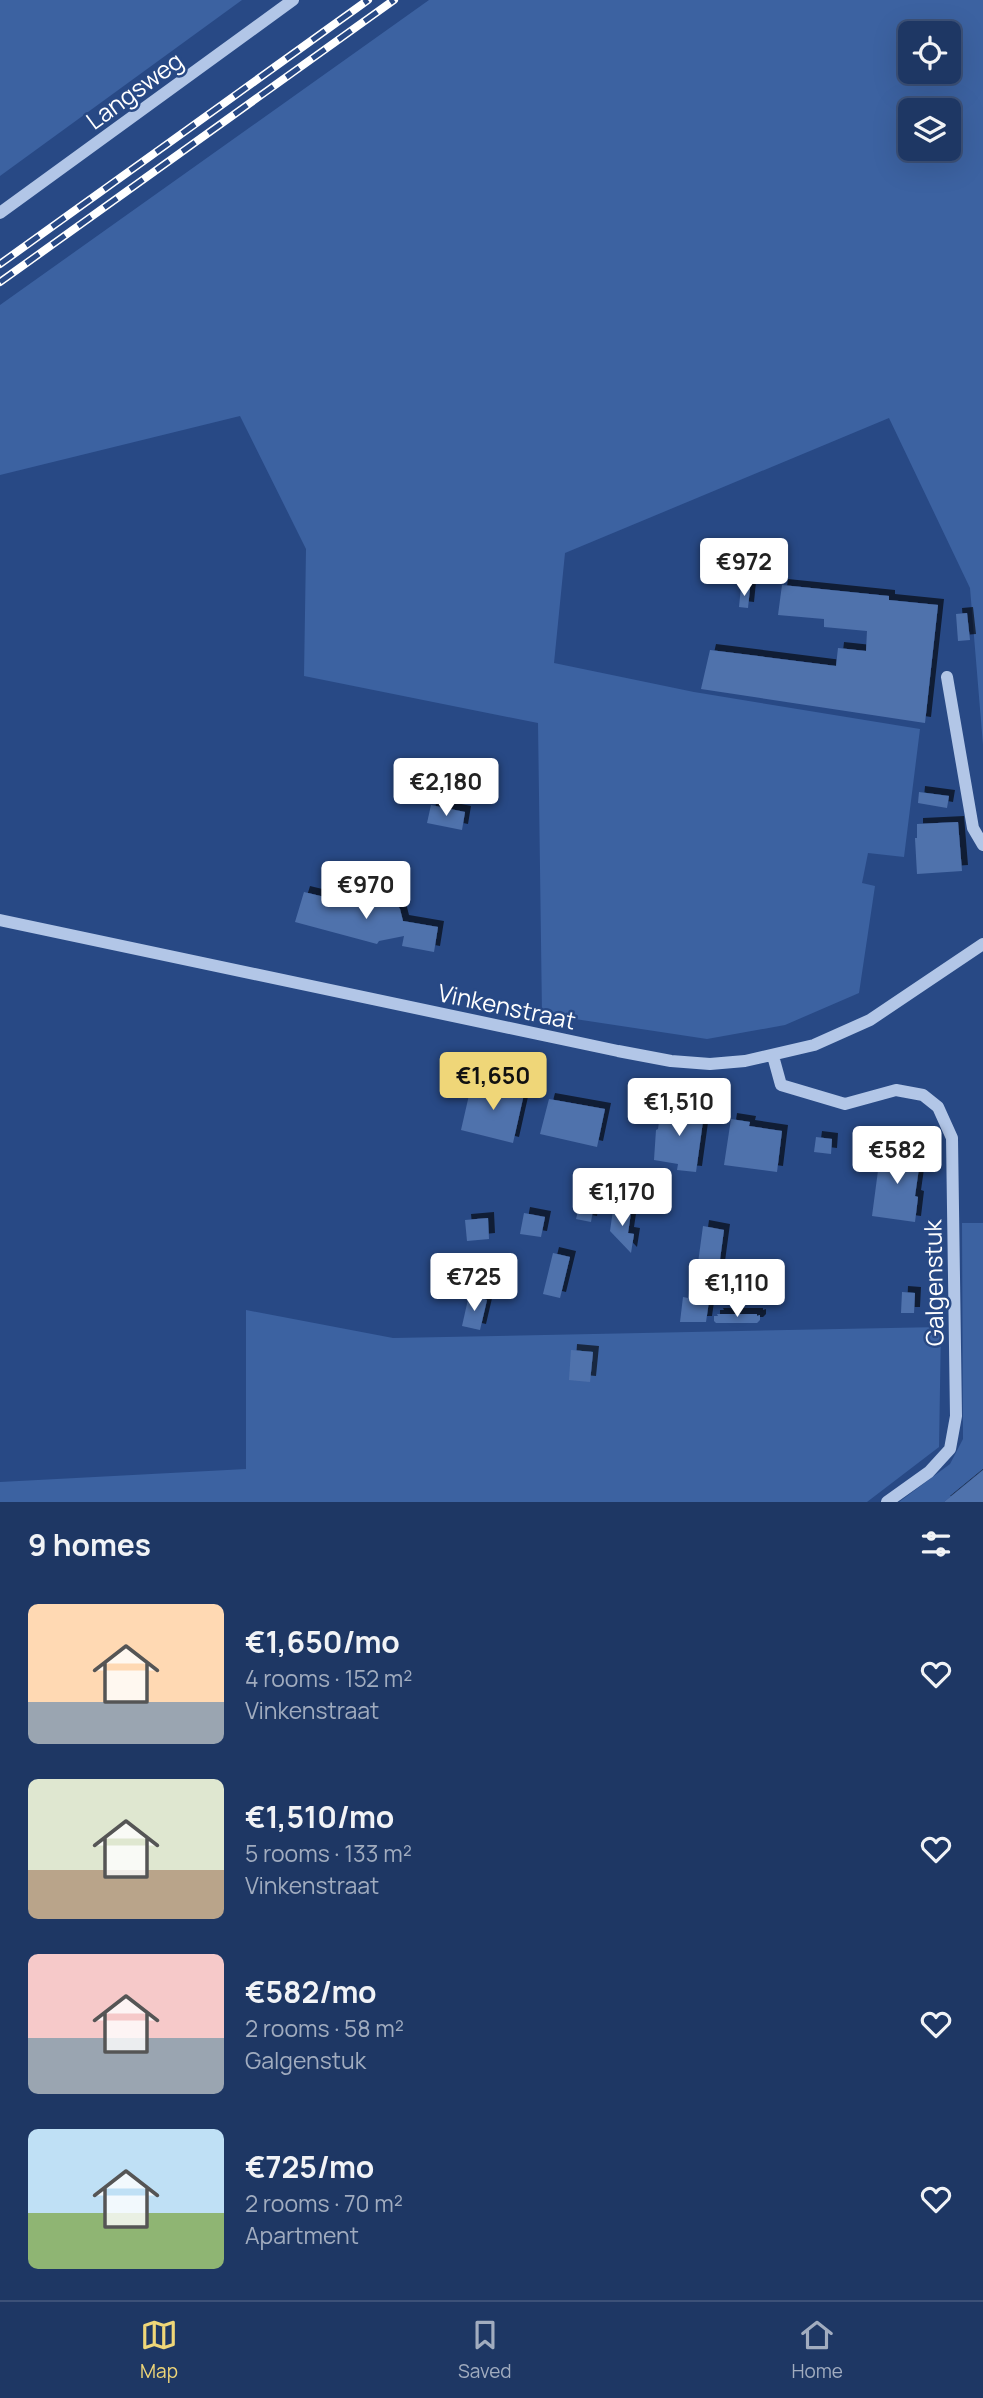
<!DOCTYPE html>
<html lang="en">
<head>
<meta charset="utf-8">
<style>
  body { margin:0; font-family:Manrope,sans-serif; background:#263f6a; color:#f1f3f6; height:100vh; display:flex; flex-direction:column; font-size:26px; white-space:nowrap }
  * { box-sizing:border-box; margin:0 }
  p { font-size:23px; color:#a1acbf }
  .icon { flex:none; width:38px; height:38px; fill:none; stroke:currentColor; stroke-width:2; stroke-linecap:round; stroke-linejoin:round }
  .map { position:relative; height:1502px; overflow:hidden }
  .side { display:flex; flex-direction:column; background:#1e3764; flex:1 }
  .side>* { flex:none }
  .buttons { position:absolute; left:898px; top:21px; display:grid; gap:14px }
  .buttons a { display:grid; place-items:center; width:63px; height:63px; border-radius:10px; background:#1e3764; box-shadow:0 7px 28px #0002,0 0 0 2px #3c5178; font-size:35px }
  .price { position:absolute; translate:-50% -60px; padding:0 16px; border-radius:7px; background:#fff; color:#222; font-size:23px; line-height:46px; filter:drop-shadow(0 2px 4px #0008) }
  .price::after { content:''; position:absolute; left:50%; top:42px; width:21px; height:16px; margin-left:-10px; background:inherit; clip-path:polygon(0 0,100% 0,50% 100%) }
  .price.current { background:#efd678; color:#111 }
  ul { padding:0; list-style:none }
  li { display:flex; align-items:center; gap:21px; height:175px; padding:0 28px }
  li span { display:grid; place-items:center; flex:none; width:196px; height:140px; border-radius:10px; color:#555 }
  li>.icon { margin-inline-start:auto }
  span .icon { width:84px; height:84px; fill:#fffc; stroke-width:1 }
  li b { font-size:30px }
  h2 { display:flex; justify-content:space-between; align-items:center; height:84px; padding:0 28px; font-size:30px }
  .tabs { display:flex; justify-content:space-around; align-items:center; height:98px; border-top:2px solid #3c5178; background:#1e3764; font-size:19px; color:#a1acbf }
  .tabs a { display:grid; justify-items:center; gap:4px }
  .tabs .current { color:#efd678 }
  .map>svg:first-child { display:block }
  .green { fill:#3c62a1; fill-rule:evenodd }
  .building { fill:#5072ac; filter:url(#shadow) }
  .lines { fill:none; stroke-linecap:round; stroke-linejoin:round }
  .minor { stroke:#b2c6e7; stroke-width:12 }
  .rail-casing { stroke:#fff; stroke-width:8 }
  .rail { stroke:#284985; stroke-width:5; stroke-dasharray:16; stroke-linecap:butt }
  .labels { text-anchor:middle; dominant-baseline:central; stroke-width:5; stroke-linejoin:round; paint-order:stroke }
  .street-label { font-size:24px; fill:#fff; stroke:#284985 }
</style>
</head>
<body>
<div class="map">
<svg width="983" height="1502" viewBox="0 0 983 1502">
  <defs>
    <filter id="shadow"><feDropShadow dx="6" dy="-6" stdDeviation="0" flood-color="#0009"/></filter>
  </defs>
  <rect width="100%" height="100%" fill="#284985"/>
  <path class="green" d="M0,0H242L0,176Z
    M429,0H983V745L970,588L889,418L565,553L554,663L694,692L920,729L904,857L868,853L862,883L875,886L859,993L785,1025L707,1039L542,1014L538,723L304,676L306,549L240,416L0,475V305ZM910,33H948V72H910ZM910,110H948V149H910Z
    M962,1223H983V1470L944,1502H899L950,1464L963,1439Z
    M246,1310L393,1338L941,1327L939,1447L867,1502H0V1482L246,1469Z"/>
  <path class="building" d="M782,585L889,596V600L938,605L925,723L701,689L710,650L836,666L838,648L866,651L867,631L824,627V619L778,615Z
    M741,587L750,588L748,608L739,607Z
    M967,613L970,640L958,641L956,614Z
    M919,792L949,796L947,808L918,803Z
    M431,805L465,812L462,830L427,823Z
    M958,822L962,871L917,874L915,838H917V824Z
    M372,888L386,893L393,899L400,909L403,921L438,927L434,952L402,946L404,936L379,941L377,944L295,922L304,892L370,908Z
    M472,1082L524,1094L513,1143L461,1130Z
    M549,1099L605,1109L597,1147L540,1134Z
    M661,1107L704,1114L696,1172L677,1170L678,1164L654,1160L656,1130L658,1129Z
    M731,1119L750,1122L749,1126L782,1131L777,1172L724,1165Z
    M816,1137L832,1139L831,1154L814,1152Z
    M881,1148L921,1154L915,1196L918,1197L915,1222L872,1216Z
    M579,1207L593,1210L591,1222L576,1219Z
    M613,1210L631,1213L628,1233L634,1234L631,1253L610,1231Z
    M524,1213L545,1217L541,1237L520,1234Z
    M488,1218L489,1239L467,1241L465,1220Z
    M703,1226L724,1230L719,1267L698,1263Z
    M553,1253L570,1257L560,1298L543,1294Z
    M690,1283L695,1284L694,1299L709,1301L706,1322H680L683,1297L688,1298Z
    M751,1285L769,1287L767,1305L749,1303Z
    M902,1292L915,1293L914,1313H901Z
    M469,1295L487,1300L480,1330L462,1326Z
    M717,1314H757V1316L760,1315V1320L757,1323H716L714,1321V1316H718Z
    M571,1350L593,1352L590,1382L569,1380Z
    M983,1470V1502H944Z"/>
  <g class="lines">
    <path class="minor" d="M0,213L293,0
      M947,677L973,828L983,845
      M0,920L618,1051L671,1061L710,1064L745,1061L814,1045L870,1020L983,944
      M773,1056L781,1085L845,1104L896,1090L923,1095L938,1107L952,1138L956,1416L950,1449L929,1472L887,1502"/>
    <defs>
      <path id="rail" d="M0,264L368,0
        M0,282L394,0"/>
    </defs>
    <use href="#rail" class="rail-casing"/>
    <use href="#rail" class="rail"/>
  </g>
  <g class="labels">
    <g class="street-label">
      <text transform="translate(134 90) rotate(-36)">Langsweg</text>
      <text transform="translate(507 1006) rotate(12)">Vinkenstraat</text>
      <text transform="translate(933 1283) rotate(-91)">Galgenstuk</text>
    </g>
  </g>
</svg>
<div class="buttons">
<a><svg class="icon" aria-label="locate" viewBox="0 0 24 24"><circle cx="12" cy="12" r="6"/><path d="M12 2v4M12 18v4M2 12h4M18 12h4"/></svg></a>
<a><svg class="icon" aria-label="layers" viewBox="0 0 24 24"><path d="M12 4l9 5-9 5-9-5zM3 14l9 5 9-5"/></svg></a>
</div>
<b class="price" style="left:744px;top:598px">€972</b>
<b class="price" style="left:446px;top:818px">€2,180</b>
<b class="price" style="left:366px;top:921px">€970</b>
<b class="price current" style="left:493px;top:1112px">€1,650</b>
<b class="price" style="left:679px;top:1138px">€1,510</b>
<b class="price" style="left:897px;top:1186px">€582</b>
<b class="price" style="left:622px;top:1228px">€1,170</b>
<b class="price" style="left:474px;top:1313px">€725</b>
<b class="price" style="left:737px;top:1319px">€1,110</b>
</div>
<section class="side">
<h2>9 homes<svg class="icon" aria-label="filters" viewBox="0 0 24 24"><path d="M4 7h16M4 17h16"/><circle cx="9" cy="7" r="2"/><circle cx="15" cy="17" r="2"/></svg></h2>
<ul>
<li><span style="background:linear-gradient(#ffd9b3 70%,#9aa5b1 0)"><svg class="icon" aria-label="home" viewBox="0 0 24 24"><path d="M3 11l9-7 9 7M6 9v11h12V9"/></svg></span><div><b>€1,650/mo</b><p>4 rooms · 152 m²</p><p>Vinkenstraat</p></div><svg class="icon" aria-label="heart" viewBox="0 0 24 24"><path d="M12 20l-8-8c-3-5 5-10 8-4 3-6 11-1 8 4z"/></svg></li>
<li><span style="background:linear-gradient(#dfe7d0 65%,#b9a48a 0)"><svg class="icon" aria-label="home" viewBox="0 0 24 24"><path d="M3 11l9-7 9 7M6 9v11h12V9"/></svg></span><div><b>€1,510/mo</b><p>5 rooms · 133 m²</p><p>Vinkenstraat</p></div><svg class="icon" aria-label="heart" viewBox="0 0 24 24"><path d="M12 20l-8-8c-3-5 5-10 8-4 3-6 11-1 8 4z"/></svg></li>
<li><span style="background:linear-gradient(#f6c9c9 60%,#9aa5b1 0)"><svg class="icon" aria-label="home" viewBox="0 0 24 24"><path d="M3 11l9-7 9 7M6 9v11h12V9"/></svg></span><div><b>€582/mo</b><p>2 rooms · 58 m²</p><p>Galgenstuk</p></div><svg class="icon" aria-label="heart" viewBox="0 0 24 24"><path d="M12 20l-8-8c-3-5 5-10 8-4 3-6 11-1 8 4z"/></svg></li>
<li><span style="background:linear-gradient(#bfe0f5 60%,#8fb573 0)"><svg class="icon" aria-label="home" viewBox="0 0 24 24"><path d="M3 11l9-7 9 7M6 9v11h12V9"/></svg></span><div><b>€725/mo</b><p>2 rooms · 70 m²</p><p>Apartment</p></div><svg class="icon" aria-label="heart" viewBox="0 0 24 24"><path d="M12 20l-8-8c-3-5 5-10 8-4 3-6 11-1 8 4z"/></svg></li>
</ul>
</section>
<nav class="tabs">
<a class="current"><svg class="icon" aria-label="map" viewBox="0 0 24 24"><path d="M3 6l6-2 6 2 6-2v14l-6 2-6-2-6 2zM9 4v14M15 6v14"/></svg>Map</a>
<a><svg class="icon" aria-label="saved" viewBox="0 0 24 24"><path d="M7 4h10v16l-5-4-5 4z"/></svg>Saved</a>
<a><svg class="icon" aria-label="home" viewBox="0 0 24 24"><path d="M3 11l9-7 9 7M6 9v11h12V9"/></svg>Home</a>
</nav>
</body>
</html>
